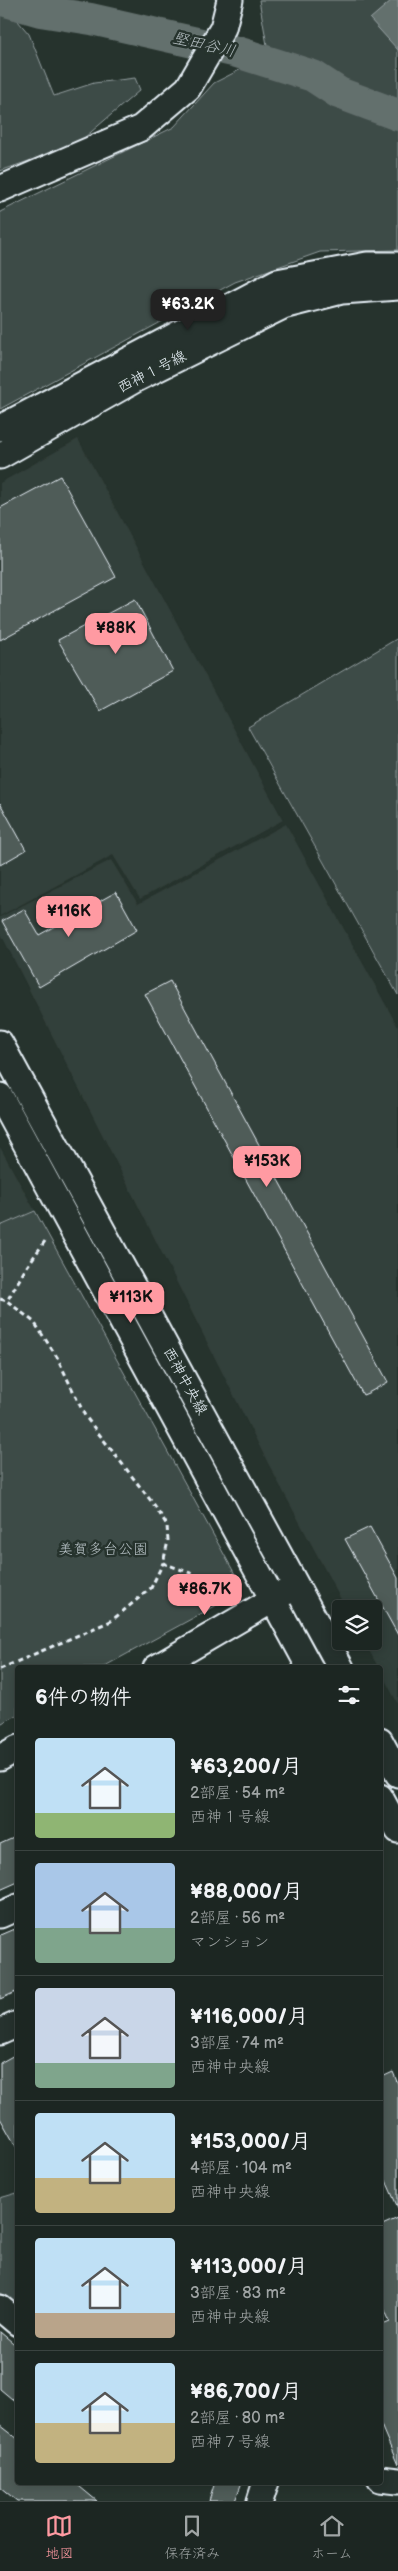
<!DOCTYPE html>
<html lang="ja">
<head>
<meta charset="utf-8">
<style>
  body { margin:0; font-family:"Balsamiq Sans","Klee One",sans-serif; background:#252e2a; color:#f1f3f6; height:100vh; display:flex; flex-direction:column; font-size:19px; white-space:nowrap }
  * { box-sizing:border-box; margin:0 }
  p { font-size:16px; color:#a0a5a5 }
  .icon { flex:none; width:28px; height:28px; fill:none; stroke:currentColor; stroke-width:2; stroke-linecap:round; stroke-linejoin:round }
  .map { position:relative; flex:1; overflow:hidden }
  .drawer { position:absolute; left:15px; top:1665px; width:368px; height:820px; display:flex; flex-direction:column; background:#1c2622; border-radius:5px; box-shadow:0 2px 12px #0003,0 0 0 1px #3a4340 }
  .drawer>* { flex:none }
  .controls { position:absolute; left:332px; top:1600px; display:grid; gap:10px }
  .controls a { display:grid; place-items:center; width:50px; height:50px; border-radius:5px; background:#1c2622; box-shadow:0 2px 12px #0003,0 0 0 1px #3a4340; font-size:25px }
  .price { position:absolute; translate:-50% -42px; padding:0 11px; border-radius:10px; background:#ff9aa2; color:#111; font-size:16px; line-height:32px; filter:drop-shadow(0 1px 2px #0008) }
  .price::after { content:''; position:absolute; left:50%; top:30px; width:15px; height:11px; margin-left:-8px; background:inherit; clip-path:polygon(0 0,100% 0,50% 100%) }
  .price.active { background:#222; color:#fff }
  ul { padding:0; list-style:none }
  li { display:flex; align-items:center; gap:15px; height:125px; padding:0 20px }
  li+li { border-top:1px solid #3a4340 }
  li span { display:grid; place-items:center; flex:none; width:140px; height:100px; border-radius:5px; color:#555 }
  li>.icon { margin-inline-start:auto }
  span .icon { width:60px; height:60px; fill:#fffc; stroke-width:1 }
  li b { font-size:21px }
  h2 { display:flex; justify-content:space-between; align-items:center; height:60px; padding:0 20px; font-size:21px }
  .tab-bar { display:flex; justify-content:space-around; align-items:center; height:70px; border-top:1px solid #3a4340; background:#1c2622; font-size:14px; color:#a0a5a5 }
  .tab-bar a { display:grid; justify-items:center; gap:2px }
  .tab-bar .active { color:#ff9aa2 }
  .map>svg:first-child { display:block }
  .built { fill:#333f3a }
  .green { fill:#3e4b47; stroke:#939ea0 }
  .water { fill:#636f6d; stroke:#98a3a5 }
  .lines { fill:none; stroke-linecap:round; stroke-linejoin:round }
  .river { stroke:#636f6d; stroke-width:32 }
  .building { fill:#505c59; stroke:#e8f1f8 }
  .minor-casing { stroke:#e8f1f8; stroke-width:29 }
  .path { stroke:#e8f1f8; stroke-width:3; stroke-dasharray:5 4; stroke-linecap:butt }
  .minor { stroke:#26332d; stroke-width:25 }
  .labels { text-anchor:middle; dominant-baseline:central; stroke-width:5; stroke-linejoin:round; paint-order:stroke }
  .street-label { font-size:15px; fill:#e8f1f8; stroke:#26332d }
  .park-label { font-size:15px; fill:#b5bfc3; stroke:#26332d }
  .water-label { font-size:16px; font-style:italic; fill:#b3bdc0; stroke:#26332d }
</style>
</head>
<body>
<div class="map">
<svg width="398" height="2501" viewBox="0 0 398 2501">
  <rect width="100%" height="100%" fill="#26332d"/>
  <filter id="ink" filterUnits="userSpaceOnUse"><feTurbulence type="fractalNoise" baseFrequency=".02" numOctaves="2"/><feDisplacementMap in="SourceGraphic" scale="10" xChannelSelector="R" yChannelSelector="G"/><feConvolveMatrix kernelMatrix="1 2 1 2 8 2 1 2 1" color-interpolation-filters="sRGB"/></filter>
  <g filter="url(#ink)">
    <path class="built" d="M78,439L283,820L140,899L113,855L0,916V483Z
      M286,824L398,1027V1704L364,1641H374V1609H346L269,1465L0,932V917L111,860L138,904Z
      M0,1147L35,1211L0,1226Z"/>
    <path class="green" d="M0,0L29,34L54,96L94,83L135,78L140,90L77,144L0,171Z
      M259,0H398V250L320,252L235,282L0,409V212L174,127L214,83L259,60L267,45Z
      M398,638V995L248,727Z
      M35,1211L236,1576L228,1599L103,1667L18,1668L17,1715L0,1724V1226Z
      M17,2193V2307L0,2292V2198Z"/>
    <path class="water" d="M392,0H398V50L370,19Z"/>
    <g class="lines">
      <path class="river" d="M2,0L40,11L91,19L237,52L313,76L339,93L398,115"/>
    </g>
    <path class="building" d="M60,476L116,577L0,640V508Z
      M135,599L173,671L100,711L58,640Z
      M0,803L26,850L0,865Z
      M116,892L137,930L39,987L2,921L24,909L39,935Z
      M170,981L388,1382L368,1393L363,1395L145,994Z
      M370,1527L398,1578V1635L345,1539Z
      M18,1836V1882L0,1890V1844Z
      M14,1929L18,1938V1991L0,1999V1935Z
      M18,2053V2150L0,2118V2063Z
      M393,2072L398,2084V2208L380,2167V2078Z
      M398,2218V2465L380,2423V2326L390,2322L380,2299V2226Z
      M0,2332L18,2347V2404L0,2389Z
      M0,2425L18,2439V2482H74L97,2501H17L0,2487Z
      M215,2482H242L235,2501H209Z"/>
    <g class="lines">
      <defs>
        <path id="minor" d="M0,189L141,128L188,88L223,28L230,0
          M0,428L277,282L367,265H398
          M0,456L136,379L283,306L342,291L398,287
          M0,1043L341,1668
          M0,1096L310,1668
          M156,1668L286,1592
          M380,1741L398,1774
          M0,1758L18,1748
          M380,1797L398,1830
          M0,1915L18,1907
          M0,2032L18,2024
          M0,2308L18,2323
          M380,2479L398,2481
          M260,2501L266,2482"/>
      </defs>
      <use href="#minor" class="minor-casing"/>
      <path class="path" d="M45,1241L26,1268L7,1301L34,1322L57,1357L85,1416L155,1506L167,1525L168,1541L163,1563L226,1586
        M0,1299L7,1301
        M0,1669L111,1621L151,1588L163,1563"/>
      <use href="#minor" class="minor"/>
    </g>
  </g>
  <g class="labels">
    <g class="street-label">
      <text transform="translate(152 372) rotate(-27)">西神１号線</text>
      <text transform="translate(185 1381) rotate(61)">西神中央線</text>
    </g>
    <g class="park-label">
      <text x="103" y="1549">美賀多台公園</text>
    </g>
    <g class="water-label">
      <text transform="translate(204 45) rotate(13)">堅田谷川</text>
    </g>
  </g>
</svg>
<div class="controls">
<a><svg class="icon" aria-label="layers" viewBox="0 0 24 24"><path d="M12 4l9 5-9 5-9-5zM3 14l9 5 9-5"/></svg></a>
</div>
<b class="price active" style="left:188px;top:331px">¥63.2K</b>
<b class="price" style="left:116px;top:655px">¥88K</b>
<b class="price" style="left:69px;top:938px">¥116K</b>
<b class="price" style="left:267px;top:1188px">¥153K</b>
<b class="price" style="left:131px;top:1324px">¥113K</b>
<b class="price" style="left:205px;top:1616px">¥86.7K</b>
<section class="drawer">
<h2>6件の物件<svg class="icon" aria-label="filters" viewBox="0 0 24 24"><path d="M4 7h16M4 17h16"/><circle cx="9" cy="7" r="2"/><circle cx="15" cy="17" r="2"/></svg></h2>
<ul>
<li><span style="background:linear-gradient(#bfe0f5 75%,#8fb573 0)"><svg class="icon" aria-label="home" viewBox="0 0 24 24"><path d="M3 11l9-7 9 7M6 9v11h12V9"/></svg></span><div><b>¥63,200/月</b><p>2部屋 · 54 m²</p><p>西神１号線</p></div></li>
<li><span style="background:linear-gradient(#a9c7e8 65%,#7fa58c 0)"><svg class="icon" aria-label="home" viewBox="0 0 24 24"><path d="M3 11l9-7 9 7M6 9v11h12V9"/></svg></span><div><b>¥88,000/月</b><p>2部屋 · 56 m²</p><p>マンション</p></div></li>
<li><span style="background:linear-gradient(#c9d6e8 75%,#7fa58c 0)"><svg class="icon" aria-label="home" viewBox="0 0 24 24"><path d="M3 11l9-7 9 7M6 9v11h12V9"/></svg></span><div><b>¥116,000/月</b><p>3部屋 · 74 m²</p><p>西神中央線</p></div></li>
<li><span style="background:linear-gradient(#bfe0f5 65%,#c2b280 0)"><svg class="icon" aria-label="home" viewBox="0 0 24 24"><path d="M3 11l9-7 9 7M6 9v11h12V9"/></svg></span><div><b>¥153,000/月</b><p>4部屋 · 104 m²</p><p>西神中央線</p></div></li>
<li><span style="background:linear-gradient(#bfe0f5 75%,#b9a48a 0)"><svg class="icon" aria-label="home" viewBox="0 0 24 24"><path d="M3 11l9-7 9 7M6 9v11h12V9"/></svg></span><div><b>¥113,000/月</b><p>3部屋 · 83 m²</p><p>西神中央線</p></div></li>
<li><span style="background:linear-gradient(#bfe0f5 60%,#c2b280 0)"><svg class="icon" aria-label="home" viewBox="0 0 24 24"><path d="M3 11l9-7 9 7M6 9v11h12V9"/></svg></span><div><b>¥86,700/月</b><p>2部屋 · 80 m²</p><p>西神７号線</p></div></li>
</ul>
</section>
</div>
<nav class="tab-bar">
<a class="active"><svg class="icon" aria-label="map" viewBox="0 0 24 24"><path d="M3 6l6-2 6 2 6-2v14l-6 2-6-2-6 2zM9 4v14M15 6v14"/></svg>地図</a>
<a><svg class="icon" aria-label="saved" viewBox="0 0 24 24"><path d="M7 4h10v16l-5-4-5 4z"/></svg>保存済み</a>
<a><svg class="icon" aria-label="home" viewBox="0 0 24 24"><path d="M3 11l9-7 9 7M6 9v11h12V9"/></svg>ホーム</a>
</nav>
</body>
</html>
